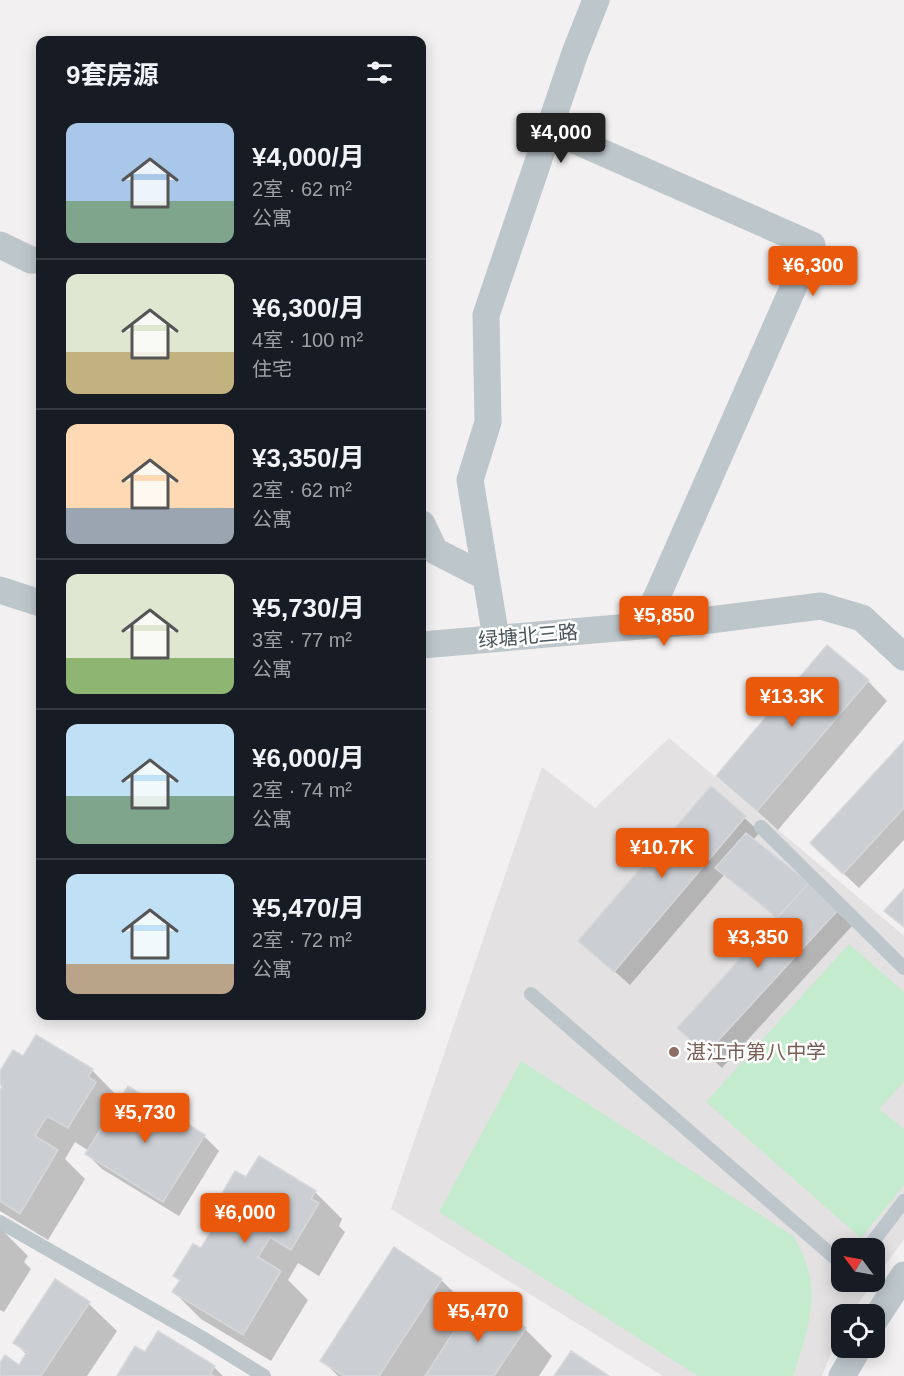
<!DOCTYPE html>
<html lang="zh">
<head>
<meta charset="utf-8">
<style>
  body { margin:0; font-family:Helvetica,"Noto Sans SC",sans-serif; background:#20242c; color:#f1f3f6; height:100vh; display:flex; flex-direction:column; font-size:22px; white-space:nowrap }
  * { box-sizing:border-box; margin:0 }
  p { font-size:20px; color:#9ea1a6 }
  .icon { flex:none; width:33px; height:33px; fill:none; stroke:currentColor; stroke-width:2; stroke-linecap:round; stroke-linejoin:round }
  .map { position:relative; flex:1; overflow:hidden }
  .panel { position:absolute; left:36px; top:36px; width:390px; height:984px; display:flex; flex-direction:column; background:#171b24; border-radius:12px; box-shadow:0 3px 15px #0003 }
  .panel>* { flex:none }
  .needle { width:39px; rotate:302deg }
  .buttons { position:absolute; left:831px; top:1238px; display:grid; gap:12px }
  .buttons a { display:grid; place-items:center; width:54px; height:54px; border-radius:12px; background:#171b24; box-shadow:0 3px 15px #0003; font-size:30px }
  .price { position:absolute; translate:-50% -51px; padding:0 14px; border-radius:6px; background:#ea580c; color:#fff; font-size:20px; line-height:39px; filter:drop-shadow(0 2px 3px #0008) }
  .price::after { content:''; position:absolute; left:50%; top:36px; width:18px; height:14px; margin-left:-9px; background:inherit; clip-path:polygon(0 0,100% 0,50% 100%) }
  .price.selected { background:#222; color:#fff }
  ul { padding:0; list-style:none }
  li { display:flex; align-items:center; gap:18px; height:150px; padding:0 30px }
  li+li { border-top:2px solid #363941 }
  li span { display:grid; place-items:center; flex:none; width:168px; height:120px; border-radius:12px; color:#555 }
  li>.icon { margin-inline-start:auto }
  span .icon { width:72px; height:72px; fill:#fffc; stroke-width:1 }
  li b { font-size:26px }
  h2 { display:flex; justify-content:space-between; align-items:center; height:72px; padding:0 30px; font-size:26px }
  .map>svg:first-child { display:block }
  .education { fill:#e3e1e2 }
  .park { fill:#c4ebcd }
  .shadow { fill:#0003 }
  .building { fill:#cbced2; stroke:#d5d7db; stroke-width:1.5 }
  .lines { fill:none; stroke-linecap:round; stroke-linejoin:round }
  .service { stroke:#bdc6cb; stroke-width:14 }
  .minor { stroke:#bdc6cb; stroke-width:27 }
  .education-dot { fill:#8d6e63; stroke:#fff; stroke-width:2 }
  .labels { text-anchor:middle; dominant-baseline:central; stroke-width:5; stroke-linejoin:round; paint-order:stroke }
  .street-label { font-size:20px; fill:#4a565c; stroke:#fff }
  .education-label { font-size:20px; fill:#785e54; stroke:#fff; text-anchor:start }
</style>
</head>
<body>
<div class="map">
<svg width="904" height="1376" viewBox="0 0 904 1376">
  <rect width="100%" height="100%" fill="#f2f0f1"/>
  <path class="education" d="M669,738L904,936V1239L874,1281V1248H842V1281H874L851,1314H842L841,1328L822,1376H663L391,1209L542,767L595,808Z"/>
  <path class="park" d="M849,944L904,992V1082L879,1109L904,1129V1185L861,1238L706,1102Z
    M521,1061L793,1236C824,1284 810,1326 793,1376H698L439,1212Z"/>
  <path class="shadow" d="M868,681L887,701L778,830L718,776Z
    M904,744V840L859,888L827,858Z
    M711,788L760,832L753,840L808,885L852,926L722,1068L694,1043L778,919L724,875L630,985L580,941Z
    M23,1058L92,1070L121,1100L128,1088L204,1136L219,1151L179,1216L102,1169L87,1154L89,1151L75,1142L65,1159L85,1179L48,1240L0,1211V1093L3,1088L0,1085V1074Z
    M247,1179L315,1192L342,1219L339,1226L345,1232L319,1276L298,1263L288,1280L308,1300L271,1361L201,1319L174,1292L181,1281L175,1276L201,1250L226,1209L219,1202Z
    M0,1228L28,1256L24,1262L31,1269L4,1312L0,1310Z
    M394,1249L441,1280L471,1309L525,1329L552,1356L539,1376H338L322,1360Z
    M55,1281L89,1304L117,1331L87,1376H0V1365L19,1367L27,1355L15,1343Z
    M146,1354L214,1367L223,1376H119Z"/>
  <path class="building" d="M827,645L869,680L757,811L716,776Z
    M904,741V808L843,874L810,843Z
    M711,786L746,816L614,972L578,941Z
    M746,833L809,883L777,917L715,868Z
    M809,883L838,910L706,1054L677,1028Z
    M904,889V927L884,911Z
    M36,1035L93,1069L88,1077L96,1082L68,1128L47,1116L35,1136L58,1150L20,1214L0,1201V1090L3,1086L0,1084V1071L13,1050L23,1056Z
    M128,1086L205,1135L163,1202L85,1154Z
    M259,1156L316,1191L311,1199L319,1203L291,1250L270,1237L258,1257L281,1271L243,1335L172,1292L180,1280L173,1276L193,1244L201,1248L226,1207L217,1202L235,1171L246,1177Z
    M394,1247L442,1279L379,1376H344L320,1361Z
    M55,1279L90,1302L41,1376H0V1363L5,1355L19,1365L27,1352L13,1343Z
    M477,1296L526,1328L494,1376H425Z
    M158,1331L215,1366L210,1374L214,1376H117L135,1346L145,1352Z
    M571,1351L609,1376H554Z"/>
  <g class="lines">
    <path class="service" d="M761,827L904,968
      M531,994L842,1264
      M0,1222L201,1337L264,1376
      M868,1248L904,1201"/>
    <path class="minor" d="M549,129L812,245L644,626
      M0,245L31,260H40
      M422,524L435,551L486,577
      M0,590L40,603
      M496,638L470,480L488,422L486,315L575,53L596,0
      M422,645L710,620L821,606L862,618L904,657
      M874,1321L904,1275
      M842,1376L859,1347"/>
  </g>
  <circle class="education-dot" cx="674" cy="1052" r="6"/>
  <g class="labels">
    <g class="street-label">
      <text transform="translate(528 636) rotate(-5)">绿塘北三路</text>
    </g>
    <g class="education-label">
      <text x="686" y="1052">湛江市第八中学</text>
    </g>
  </g>
</svg>
<div class="buttons">
<a><svg class="needle" viewBox="-14 -14 28 28"><path d="M0-13l5 13h-10z" fill="#e53935"/><path d="M0 13l5-13h-10z" fill="#9ea1a6"/></svg></a>
<a><svg class="icon" aria-label="locate" viewBox="0 0 24 24"><circle cx="12" cy="12" r="6"/><path d="M12 2v4M12 18v4M2 12h4M18 12h4"/></svg></a>
</div>
<b class="price selected" style="left:561px;top:164px">¥4,000</b>
<b class="price" style="left:813px;top:297px">¥6,300</b>
<b class="price" style="left:664px;top:647px">¥5,850</b>
<b class="price" style="left:792px;top:728px">¥13.3K</b>
<b class="price" style="left:662px;top:879px">¥10.7K</b>
<b class="price" style="left:758px;top:969px">¥3,350</b>
<b class="price" style="left:145px;top:1144px">¥5,730</b>
<b class="price" style="left:245px;top:1244px">¥6,000</b>
<b class="price" style="left:478px;top:1343px">¥5,470</b>
<section class="panel">
<h2>9套房源<svg class="icon" aria-label="filters" viewBox="0 0 24 24"><path d="M4 7h16M4 17h16"/><circle cx="9" cy="7" r="2"/><circle cx="15" cy="17" r="2"/></svg></h2>
<ul>
<li><span style="background:linear-gradient(#a9c7e8 65%,#7fa58c 0)"><svg class="icon" aria-label="home" viewBox="0 0 24 24"><path d="M3 11l9-7 9 7M6 9v11h12V9"/></svg></span><div><b>¥4,000/月</b><p>2室 · 62 m²</p><p>公寓</p></div></li>
<li><span style="background:linear-gradient(#dfe7d0 65%,#c2b280 0)"><svg class="icon" aria-label="home" viewBox="0 0 24 24"><path d="M3 11l9-7 9 7M6 9v11h12V9"/></svg></span><div><b>¥6,300/月</b><p>4室 · 100 m²</p><p>住宅</p></div></li>
<li><span style="background:linear-gradient(#ffd9b3 70%,#9aa5b1 0)"><svg class="icon" aria-label="home" viewBox="0 0 24 24"><path d="M3 11l9-7 9 7M6 9v11h12V9"/></svg></span><div><b>¥3,350/月</b><p>2室 · 62 m²</p><p>公寓</p></div></li>
<li><span style="background:linear-gradient(#dfe7d0 70%,#8fb573 0)"><svg class="icon" aria-label="home" viewBox="0 0 24 24"><path d="M3 11l9-7 9 7M6 9v11h12V9"/></svg></span><div><b>¥5,730/月</b><p>3室 · 77 m²</p><p>公寓</p></div></li>
<li><span style="background:linear-gradient(#bfe0f5 60%,#7fa58c 0)"><svg class="icon" aria-label="home" viewBox="0 0 24 24"><path d="M3 11l9-7 9 7M6 9v11h12V9"/></svg></span><div><b>¥6,000/月</b><p>2室 · 74 m²</p><p>公寓</p></div></li>
<li><span style="background:linear-gradient(#bfe0f5 75%,#b9a48a 0)"><svg class="icon" aria-label="home" viewBox="0 0 24 24"><path d="M3 11l9-7 9 7M6 9v11h12V9"/></svg></span><div><b>¥5,470/月</b><p>2室 · 72 m²</p><p>公寓</p></div></li>
</ul>
</section>
</div>
</body>
</html>
